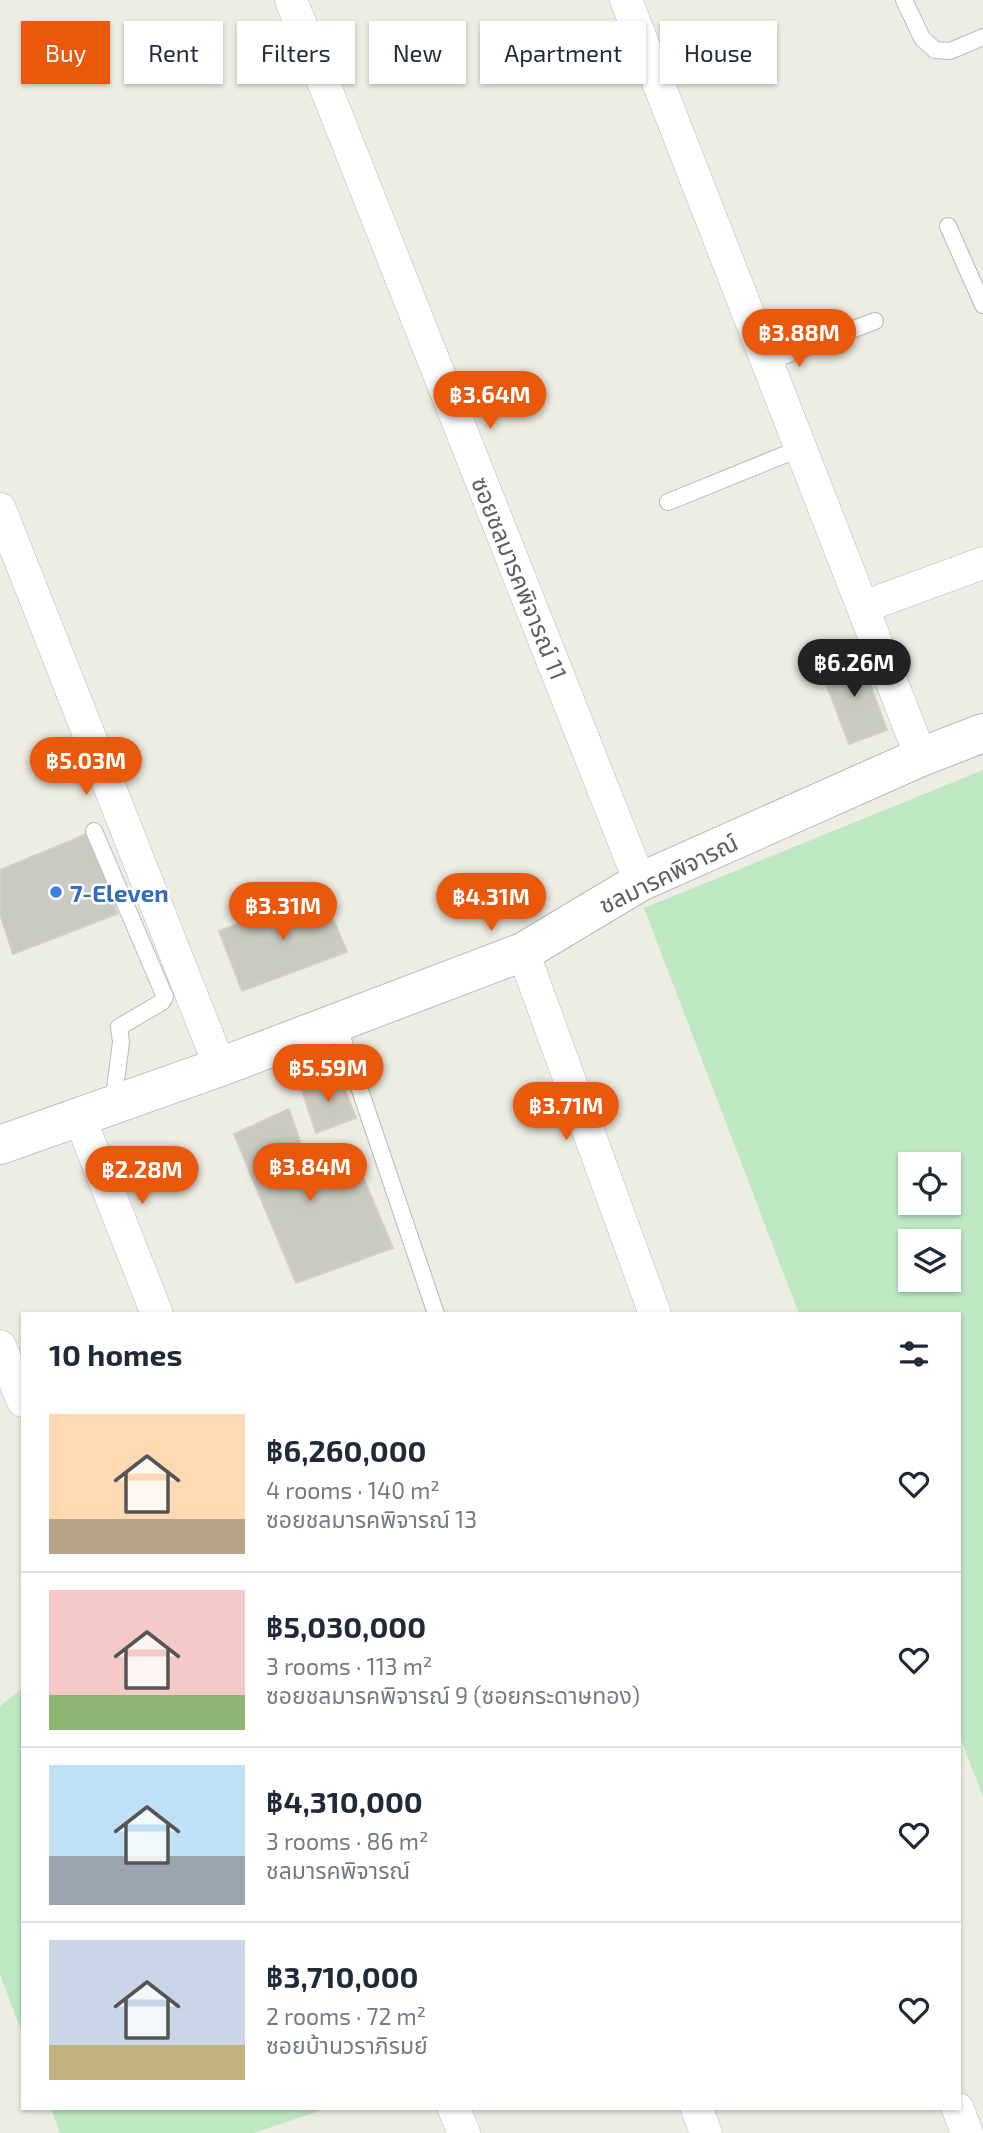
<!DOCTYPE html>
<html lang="en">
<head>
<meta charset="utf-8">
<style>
  body { margin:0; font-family:"Exo 2","Noto Sans Thai",sans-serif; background:#f2f2f3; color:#1f2937; height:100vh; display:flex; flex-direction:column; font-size:26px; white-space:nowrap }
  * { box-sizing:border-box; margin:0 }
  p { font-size:23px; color:#747a83 }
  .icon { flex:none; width:38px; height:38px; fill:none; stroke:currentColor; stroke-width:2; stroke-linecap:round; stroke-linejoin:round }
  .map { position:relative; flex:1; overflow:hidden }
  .drawer { position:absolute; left:21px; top:1312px; width:940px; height:798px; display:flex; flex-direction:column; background:#fff; border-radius:0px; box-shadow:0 2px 5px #0004 }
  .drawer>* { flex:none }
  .banner { position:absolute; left:21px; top:21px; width:942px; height:63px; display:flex; gap:14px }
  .buttons { position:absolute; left:898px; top:1152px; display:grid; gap:14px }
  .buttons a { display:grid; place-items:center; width:63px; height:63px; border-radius:0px; background:#fff; box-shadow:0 2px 5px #0004; font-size:35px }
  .price { position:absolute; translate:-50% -60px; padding:0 16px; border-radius:24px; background:#ea580c; color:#fff; font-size:23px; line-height:46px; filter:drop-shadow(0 2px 4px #0008) }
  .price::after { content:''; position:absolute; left:50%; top:42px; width:21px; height:16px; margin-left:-10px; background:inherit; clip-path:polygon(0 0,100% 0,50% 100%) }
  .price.selected { background:#222; color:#fff }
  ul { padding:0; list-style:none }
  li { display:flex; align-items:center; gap:21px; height:175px; padding:0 28px }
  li+li { border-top:2px solid #e0e1e3 }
  li span { display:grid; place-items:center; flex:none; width:196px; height:140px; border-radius:0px; color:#555 }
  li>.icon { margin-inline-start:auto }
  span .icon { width:84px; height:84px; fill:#fffc; stroke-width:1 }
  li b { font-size:30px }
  h2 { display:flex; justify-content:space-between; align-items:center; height:84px; padding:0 28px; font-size:30px }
  .tag { padding:0 24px; border-radius:0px; background:#fff; box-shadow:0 2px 5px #0004; font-size:24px; line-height:63px }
  .tag.selected { background:#ea580c; color:#fff }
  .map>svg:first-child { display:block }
  .green { fill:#bee7c3; fill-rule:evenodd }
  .building { fill:#cbcac2; stroke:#d3d0c1; stroke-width:2 }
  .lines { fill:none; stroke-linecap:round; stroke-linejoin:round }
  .service-casing { stroke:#b8bac0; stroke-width:18 }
  .minor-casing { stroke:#b8bac0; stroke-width:33 }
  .tertiary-casing { stroke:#b8bac0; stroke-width:40 }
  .service { stroke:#fff; stroke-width:16 }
  .minor { stroke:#fff; stroke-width:32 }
  .tertiary { stroke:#fff; stroke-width:38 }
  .shop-dot { fill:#3f7fe0; stroke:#fff; stroke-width:2.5 }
  .labels { text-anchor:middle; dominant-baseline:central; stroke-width:5; stroke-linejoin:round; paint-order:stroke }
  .street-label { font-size:24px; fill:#5b5e64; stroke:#fff }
  .shop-label { font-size:24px; font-weight:bold; fill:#366cbe; stroke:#fff; text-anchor:start }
</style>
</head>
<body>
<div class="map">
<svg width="983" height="2133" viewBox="0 0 983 2133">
  <rect width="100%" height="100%" fill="#eeede3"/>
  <path class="green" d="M983,770V1797L959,1734V1314H799L644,908ZM910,1164H948V1202H910ZM910,1241H948V1279H910Z
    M23,1688V2035L0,1975V1706Z
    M51,2109H325L254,2133H60Z"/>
  <path class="building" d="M859,654L887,730L849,744L821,670Z
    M94,831L117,914L13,954L0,914V870Z
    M322,893L347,952L242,991L219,931Z
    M339,1075L356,1118L316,1133L302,1090Z
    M289,1109L315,1186L360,1170L393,1248L296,1283L234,1134Z"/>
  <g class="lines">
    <defs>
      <path id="service" d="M904,0L922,38L935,50L950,51L983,37
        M948,226L983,305
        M768,362L875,321
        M668,502L801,448
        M94,831L165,997L162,1002L119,1027L121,1042L113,1104
        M337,1022L436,1314"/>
      <path id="minor" d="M291,0L640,882
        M626,0L921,757
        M0,509L220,1067
        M863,607L983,563
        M523,952L655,1314
        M79,1116L157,1314
        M0,1346L23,1401
        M454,2109L464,2133
        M697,2109L706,2133
        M958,2109L967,2133"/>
      <path id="tertiary" d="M0,1145L220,1067L523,952L640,882L921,757L983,733"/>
    </defs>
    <use href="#service" class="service-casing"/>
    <use href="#minor" class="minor-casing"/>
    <use href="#tertiary" class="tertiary-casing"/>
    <use href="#service" class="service"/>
    <use href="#minor" class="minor"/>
    <use href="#tertiary" class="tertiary"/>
  </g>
  <circle class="shop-dot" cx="56" cy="892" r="7"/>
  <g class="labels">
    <g class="street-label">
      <text transform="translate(520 578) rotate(68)">ซอยชลมารคพิจารณ์ 11</text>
      <text transform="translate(668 873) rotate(-26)">ชลมารคพิจารณ์</text>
    </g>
    <g class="shop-label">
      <text x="70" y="892">7-Eleven</text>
    </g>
  </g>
</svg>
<div class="buttons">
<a><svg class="icon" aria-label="locate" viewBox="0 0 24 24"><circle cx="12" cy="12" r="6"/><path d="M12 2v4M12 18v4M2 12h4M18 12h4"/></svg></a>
<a><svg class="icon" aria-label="layers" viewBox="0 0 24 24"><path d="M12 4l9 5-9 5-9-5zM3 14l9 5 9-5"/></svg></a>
</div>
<b class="price" style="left:799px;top:369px">฿3.88M</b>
<b class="price" style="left:490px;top:431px">฿3.64M</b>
<b class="price selected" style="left:854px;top:699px">฿6.26M</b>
<b class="price" style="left:86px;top:797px">฿5.03M</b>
<b class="price" style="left:491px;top:933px">฿4.31M</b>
<b class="price" style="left:283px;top:942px">฿3.31M</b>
<b class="price" style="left:328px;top:1104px">฿5.59M</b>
<b class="price" style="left:566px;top:1142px">฿3.71M</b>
<b class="price" style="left:310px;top:1203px">฿3.84M</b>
<b class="price" style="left:142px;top:1206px">฿2.28M</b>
<div class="banner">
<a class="tag selected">Buy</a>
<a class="tag">Rent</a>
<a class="tag">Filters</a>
<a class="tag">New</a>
<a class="tag">Apartment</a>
<a class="tag">House</a>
</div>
<section class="drawer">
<h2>10 homes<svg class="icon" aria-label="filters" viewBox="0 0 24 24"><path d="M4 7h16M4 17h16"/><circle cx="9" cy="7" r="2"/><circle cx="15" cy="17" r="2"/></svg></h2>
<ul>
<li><span style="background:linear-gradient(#ffd9b3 75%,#b9a48a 0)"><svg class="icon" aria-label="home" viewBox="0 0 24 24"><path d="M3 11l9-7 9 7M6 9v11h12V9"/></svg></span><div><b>฿6,260,000</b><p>4 rooms · 140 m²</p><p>ซอยชลมารคพิจารณ์ 13</p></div><svg class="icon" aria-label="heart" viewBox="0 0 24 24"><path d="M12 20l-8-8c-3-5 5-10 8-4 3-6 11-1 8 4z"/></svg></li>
<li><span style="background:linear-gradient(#f6c9c9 75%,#8fb573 0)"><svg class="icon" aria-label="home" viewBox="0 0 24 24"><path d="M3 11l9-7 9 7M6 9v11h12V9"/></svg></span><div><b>฿5,030,000</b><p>3 rooms · 113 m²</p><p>ซอยชลมารคพิจารณ์ 9 (ซอยกระดาษทอง)</p></div><svg class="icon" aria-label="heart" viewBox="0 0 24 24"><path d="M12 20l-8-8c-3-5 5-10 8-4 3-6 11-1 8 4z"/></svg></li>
<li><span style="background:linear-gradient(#bfe0f5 65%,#9aa5b1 0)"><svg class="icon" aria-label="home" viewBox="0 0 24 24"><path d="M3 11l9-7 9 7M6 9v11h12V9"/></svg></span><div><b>฿4,310,000</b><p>3 rooms · 86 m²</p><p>ชลมารคพิจารณ์</p></div><svg class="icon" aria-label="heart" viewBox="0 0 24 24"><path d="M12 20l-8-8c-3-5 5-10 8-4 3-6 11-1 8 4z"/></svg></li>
<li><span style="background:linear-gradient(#c9d6e8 75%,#c2b280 0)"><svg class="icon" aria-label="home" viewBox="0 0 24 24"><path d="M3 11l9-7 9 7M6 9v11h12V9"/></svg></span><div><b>฿3,710,000</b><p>2 rooms · 72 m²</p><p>ซอยบ้านวราภิรมย์</p></div><svg class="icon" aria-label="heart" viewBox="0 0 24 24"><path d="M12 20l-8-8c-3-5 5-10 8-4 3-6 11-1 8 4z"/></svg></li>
</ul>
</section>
</div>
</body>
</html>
